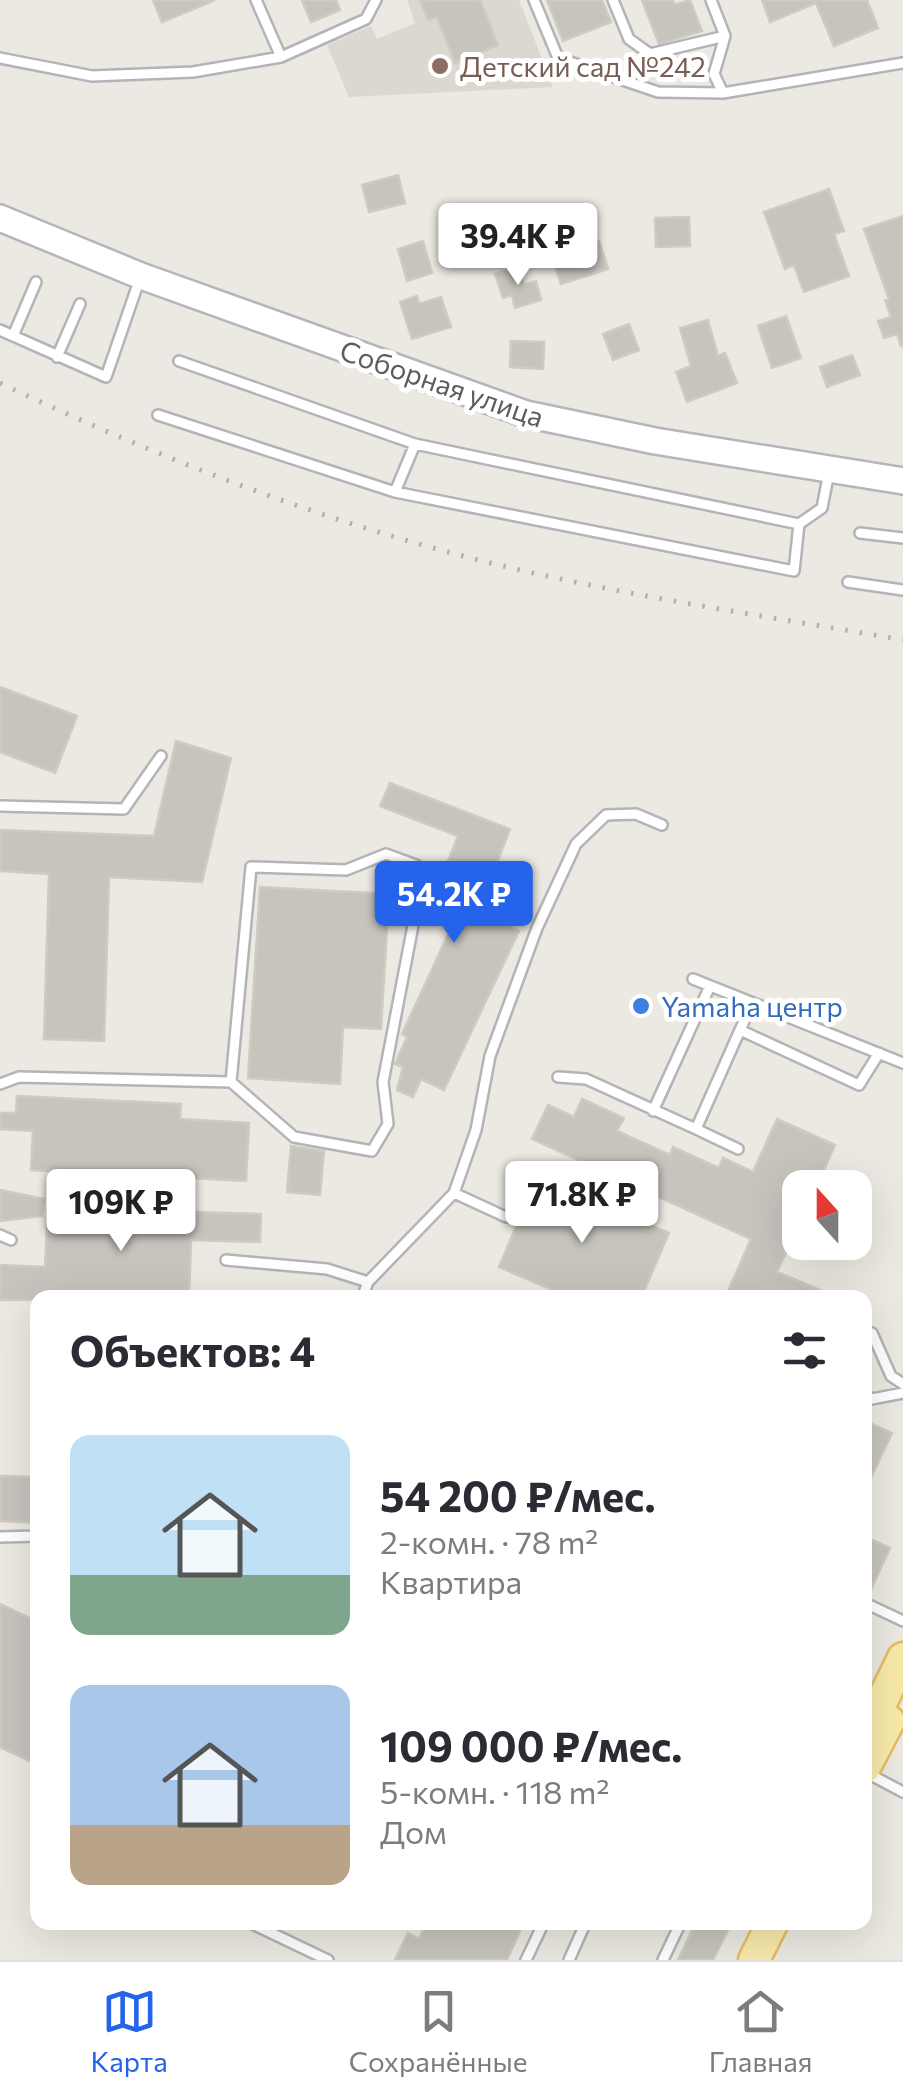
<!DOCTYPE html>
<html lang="ru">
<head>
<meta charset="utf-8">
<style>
  body { margin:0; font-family:Commissioner,sans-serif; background:#f2f2f3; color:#2b2b33; height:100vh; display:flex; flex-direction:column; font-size:38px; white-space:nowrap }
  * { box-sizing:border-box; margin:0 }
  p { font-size:32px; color:#7c7c81 }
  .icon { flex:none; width:55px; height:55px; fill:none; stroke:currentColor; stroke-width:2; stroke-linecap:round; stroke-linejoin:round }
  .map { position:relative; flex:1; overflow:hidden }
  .drawer { position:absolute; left:30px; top:1290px; width:842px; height:640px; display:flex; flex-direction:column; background:#fff; border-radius:20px; box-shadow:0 10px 40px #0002 }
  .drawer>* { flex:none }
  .needle { width:65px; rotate:339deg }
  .buttons { position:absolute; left:782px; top:1170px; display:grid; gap:20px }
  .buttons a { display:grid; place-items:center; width:90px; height:90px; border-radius:20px; background:#fff; box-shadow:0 10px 40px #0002; font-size:50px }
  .price { position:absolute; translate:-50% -85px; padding:0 22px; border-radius:10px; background:#fff; color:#222; font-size:32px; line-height:65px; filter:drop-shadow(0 2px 5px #0008) }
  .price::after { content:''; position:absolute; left:50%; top:60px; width:30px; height:22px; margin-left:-15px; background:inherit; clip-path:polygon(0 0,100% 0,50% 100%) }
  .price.on { background:#2563eb; color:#fff }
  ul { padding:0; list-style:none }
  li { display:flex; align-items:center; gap:30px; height:250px; padding:0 40px }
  li span { display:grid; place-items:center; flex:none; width:280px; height:200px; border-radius:20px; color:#555 }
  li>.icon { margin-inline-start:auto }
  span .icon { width:120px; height:120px; fill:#fffc; stroke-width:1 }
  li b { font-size:42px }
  h2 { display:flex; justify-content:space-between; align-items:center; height:120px; padding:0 40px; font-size:42px }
  .tabs { display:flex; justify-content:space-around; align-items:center; height:140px; border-top:2px solid #e1e1e2; background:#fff; font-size:28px; color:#7c7c81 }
  .tabs a { display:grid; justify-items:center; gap:5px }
  .tabs .on { color:#2563eb }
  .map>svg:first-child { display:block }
  .education { fill:#dbd8d0 }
  .building { fill:#c7c4be; stroke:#d0cbc0; stroke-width:2.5 }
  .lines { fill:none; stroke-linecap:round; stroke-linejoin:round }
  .lane-casing { stroke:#b2b4b8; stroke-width:14 }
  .secondary-casing { stroke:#b3b6bb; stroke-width:30 }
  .primary-casing { stroke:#e6bc61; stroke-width:35 }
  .lane { stroke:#fff; stroke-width:9 }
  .secondary { stroke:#fff; stroke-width:25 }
  .primary { stroke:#f8e9aa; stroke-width:30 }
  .rail { stroke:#b0b1b1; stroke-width:5; stroke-dasharray:2.5 12; stroke-linecap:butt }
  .education-dot { fill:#8d6e63; stroke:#fff; stroke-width:4 }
  .shop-dot { fill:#3f7fe0; stroke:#fff; stroke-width:4 }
  .labels { text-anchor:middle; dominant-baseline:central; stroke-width:10; stroke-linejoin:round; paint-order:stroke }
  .education-label { font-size:28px; fill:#785e54; stroke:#fff; text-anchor:start }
  .street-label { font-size:28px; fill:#5a5d61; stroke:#fff }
  .shop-label { font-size:28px; fill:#366cbe; stroke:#fff; text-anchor:start }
</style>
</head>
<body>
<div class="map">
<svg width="903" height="1960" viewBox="0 0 903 1960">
  <rect width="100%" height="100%" fill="#ece9e2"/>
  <path class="education" d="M407,0H519L553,87L349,97L327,45L371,26L377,39L415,23Z"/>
  <path class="building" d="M153,0H215L162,22Z
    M302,0H336L340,10L311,22Z
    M420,0H480L498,45L455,63L437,17L428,20Z
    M547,0H602L611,22L563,41Z
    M642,0H673L674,5L690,0L702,31L659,44Z
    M762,0H867L878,28L834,46L816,3L770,22Z
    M398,175L405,203L369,212L362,185Z
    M829,189L844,231L834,234L849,276L804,292L794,265L785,269L764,212Z
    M903,216V346H901L897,334L884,338L878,321L891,317L885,300L889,299L864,229Z
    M689,217L690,246L656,247L655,218Z
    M423,241L432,273L407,281L398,249Z
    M599,241L608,269L561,284L552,256Z
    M519,267L524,285L536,281L541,300L515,308L512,295L503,298L495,274Z
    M417,296L419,304L441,297L451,327L412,339L400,302Z
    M786,316L801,358L772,368L758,326Z
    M708,320L718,356L725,353L737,383L687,402L676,372L691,366L680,328Z
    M629,324L639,350L613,360L603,334Z
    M511,341L544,342L543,369L510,367Z
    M852,355L860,375L827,387L820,367Z
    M0,687L77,716L55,773L0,752Z
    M176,741L231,758L202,882L109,877L104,1041L44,1039L49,874L0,871V830L154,836Z
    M390,783L510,829L478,912L519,931L444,1090L421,1079L413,1097L397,1090L403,1067L395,1064L407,1037L402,1034L471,885L443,874L458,836L380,806Z
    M260,887L389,894L381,1029L343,1027L340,1084L248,1078Z
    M17,1096L181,1104L180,1119L249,1123L246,1181L31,1170L33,1131L0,1129V1113H16Z
    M582,1099L624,1118L617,1131L670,1155L673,1147L719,1168L723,1158L753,1172L777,1119L835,1145L816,1188H800V1222L777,1272L839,1298H725L751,1239L532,1139L548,1105L574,1117Z
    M291,1146L324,1151L320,1195L287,1192Z
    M537,1177L669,1233L641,1298H571L499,1267Z
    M0,1190L44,1199L42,1216L0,1221Z
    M48,1208L261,1214L260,1242L191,1240L189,1298L0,1300V1265L45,1267Z
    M865,1421L892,1433L865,1490Z
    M0,1476L38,1477V1523L0,1521Z
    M865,1537L890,1548L868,1596L865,1595Z
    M0,1604L38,1622V1765L0,1747Z
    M427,1922H524L507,1960H395L408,1933L419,1939Z
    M696,1922H732L713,1960H678Z"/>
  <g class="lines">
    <defs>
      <path id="lane" d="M256,0L281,57
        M534,0L558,58L658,92L723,93
        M613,0L629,39L650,54L725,36
        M711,0L725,36L714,74L723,93L903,63
        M0,58L92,76L193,72L281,57L366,19L376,0
        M0,330L106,377L139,281
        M13,336L36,282
        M57,357L80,304
        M179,361L415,444L799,524L822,508L829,472
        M158,415L395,492L794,571L799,524
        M395,492L415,444
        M860,533L903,538
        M848,582L903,590
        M0,806L124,809L161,756
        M693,979L903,1063
        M740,1030L859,1085L879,1053
        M558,1077L586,1079L696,1129
        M0,1084L19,1077L231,1082L251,867L346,870L386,854L416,865L419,894L383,1082L388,1124L372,1151L294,1137L231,1082
        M653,1111L710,986
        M738,1149L696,1129L752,1003
        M454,1193L506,1217
        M0,1235L11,1240
        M226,1260L327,1269L368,1282
        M362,1298L368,1282L454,1193L476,1130L490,1056L537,928L576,844L606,815L636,814L662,825
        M865,1331L872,1333L891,1376L903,1384
        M865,1395L872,1399L903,1393
        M0,1537L38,1536
        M865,1603L903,1621
        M867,1773L903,1792
        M248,1922L328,1960
        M526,1960L544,1922
        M569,1960L586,1922
        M663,1960L681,1922"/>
      <path id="secondary" d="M0,218L141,276L526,414L655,441L903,481"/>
      <path id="primary" d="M865,1736L903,1658
        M865,1767L889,1721
        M754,1960L773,1922"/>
    </defs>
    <use href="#lane" class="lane-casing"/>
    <use href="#secondary" class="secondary-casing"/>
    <use href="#primary" class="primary-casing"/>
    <use href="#lane" class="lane"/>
    <use href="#secondary" class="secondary"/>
    <use href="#primary" class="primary"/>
    <path class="rail" d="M0,383C169,463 346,531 529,572C652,600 778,618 903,640"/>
  </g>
  <circle class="education-dot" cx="440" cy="66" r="10"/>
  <circle class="shop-dot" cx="641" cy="1006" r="10"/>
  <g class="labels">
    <g class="education-label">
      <text x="460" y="66">Детский сад №242</text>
    </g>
    <g class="street-label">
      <text transform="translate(442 383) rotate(19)">Соборная улица</text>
    </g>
    <g class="shop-label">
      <text x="661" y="1006">Yamaha центр</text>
    </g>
  </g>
</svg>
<div class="buttons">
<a><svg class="needle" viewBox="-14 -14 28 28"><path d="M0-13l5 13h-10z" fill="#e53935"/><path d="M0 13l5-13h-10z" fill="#7c7c81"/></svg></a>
</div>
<b class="price" style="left:518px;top:288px">39.4K ₽</b>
<b class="price on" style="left:454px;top:946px">54.2K ₽</b>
<b class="price" style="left:582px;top:1246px">71.8K ₽</b>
<b class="price" style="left:121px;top:1254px">109K ₽</b>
<section class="drawer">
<h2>Объектов: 4<svg class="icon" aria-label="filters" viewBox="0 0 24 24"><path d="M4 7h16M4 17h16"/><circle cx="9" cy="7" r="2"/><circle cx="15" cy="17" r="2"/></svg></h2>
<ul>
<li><span style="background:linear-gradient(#bfe0f5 70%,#7fa58c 0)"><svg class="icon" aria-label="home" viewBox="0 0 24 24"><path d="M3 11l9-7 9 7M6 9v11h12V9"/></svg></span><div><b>54 200 ₽/мес.</b><p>2-комн. · 78 m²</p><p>Квартира</p></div></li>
<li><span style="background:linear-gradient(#a9c7e8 70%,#b9a48a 0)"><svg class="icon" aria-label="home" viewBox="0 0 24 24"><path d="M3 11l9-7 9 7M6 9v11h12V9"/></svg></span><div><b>109 000 ₽/мес.</b><p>5-комн. · 118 m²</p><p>Дом</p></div></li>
</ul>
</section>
</div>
<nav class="tabs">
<a class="on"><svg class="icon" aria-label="map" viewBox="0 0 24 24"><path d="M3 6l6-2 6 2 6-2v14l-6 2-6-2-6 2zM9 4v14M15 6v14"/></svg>Карта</a>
<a><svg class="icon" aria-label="saved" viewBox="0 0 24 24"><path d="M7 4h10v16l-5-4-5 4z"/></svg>Сохранённые</a>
<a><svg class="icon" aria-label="home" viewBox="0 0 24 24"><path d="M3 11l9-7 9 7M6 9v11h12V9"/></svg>Главная</a>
</nav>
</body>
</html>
